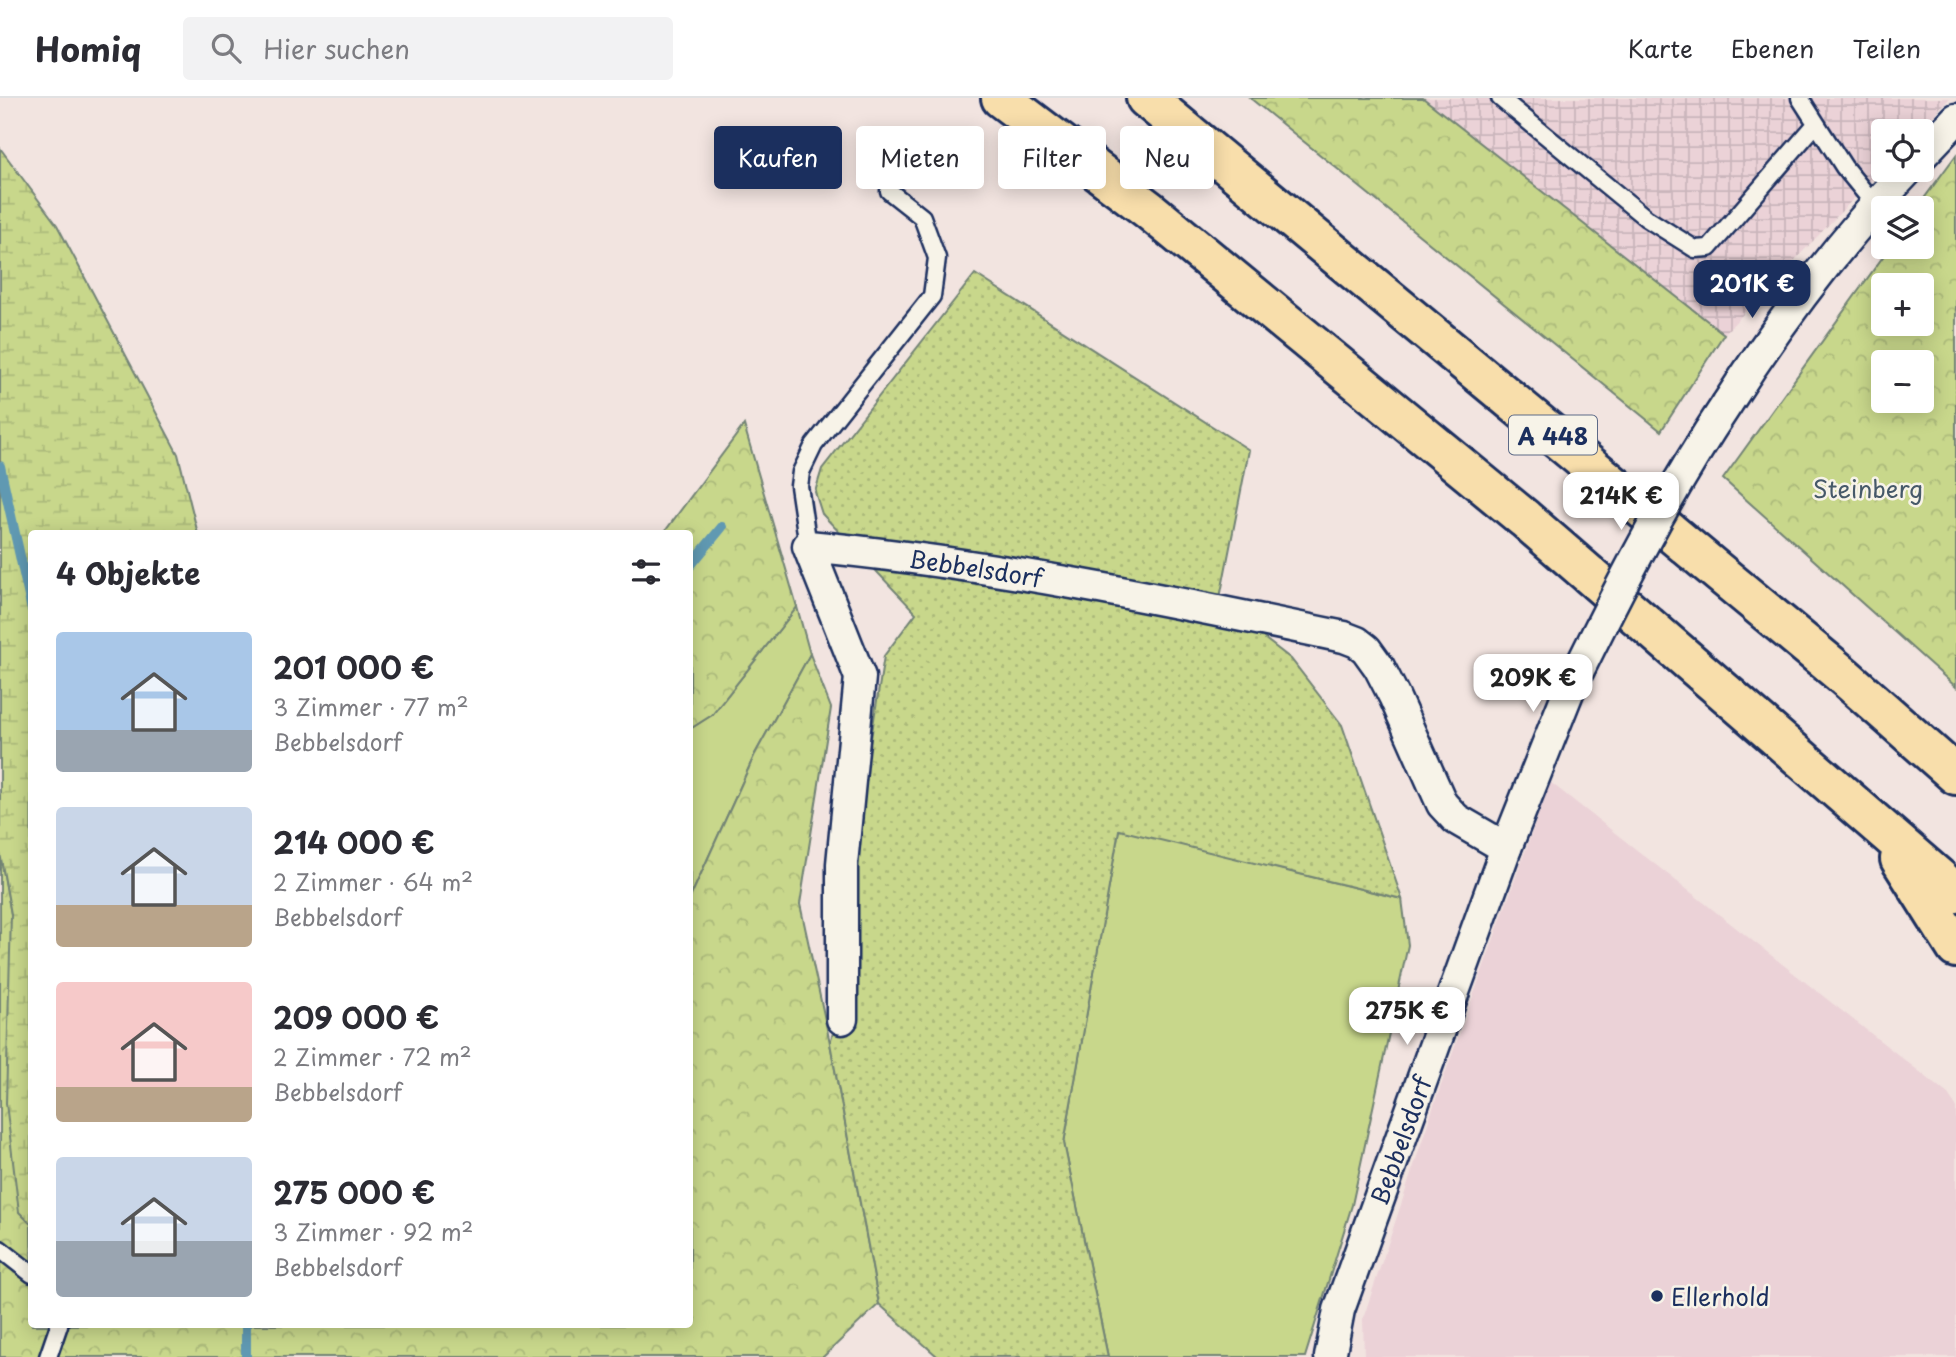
<!DOCTYPE html>
<html lang="de">
<head>
<meta charset="utf-8">
<style>
  body { margin:0; font-family:"Playpen Sans",sans-serif; background:#f2f2f3; color:#2b2b33; height:100vh; display:flex; flex-direction:column; font-size:26px; white-space:nowrap }
  * { box-sizing:border-box; margin:0 }
  p { font-size:23px; color:#7c7c81 }
  .icon { flex:none; width:38px; height:38px; fill:none; stroke:currentColor; stroke-width:2; stroke-linecap:round; stroke-linejoin:round }
  .map { position:relative; flex:1; overflow:hidden }
  .side { position:absolute; left:28px; top:432px; width:665px; height:798px; display:flex; flex-direction:column; background:#fff; border-radius:7px; box-shadow:0 4px 18px #0003 }
  .side>* { flex:none }
  .banner { position:absolute; left:714px; top:28px; width:665px; height:63px; display:flex; gap:14px }
  .fabs { position:absolute; left:1871px; top:21px; display:grid; gap:14px }
  .fabs a { display:grid; place-items:center; width:63px; height:63px; border-radius:7px; background:#fff; box-shadow:0 4px 18px #0003; font-size:35px }
  .price { position:absolute; translate:-50% -60px; padding:0 16px; border-radius:14px; background:#fff; color:#222; font-size:23px; line-height:46px; filter:drop-shadow(0 2px 4px #0008) }
  .price::after { content:''; position:absolute; left:50%; top:42px; width:21px; height:16px; margin-left:-10px; background:inherit; clip-path:polygon(0 0,100% 0,50% 100%) }
  .price.current { background:#1b2f5e; color:#fff }
  ul { padding:0; list-style:none }
  li { display:flex; align-items:center; gap:21px; height:175px; padding:0 28px }
  li span { display:grid; place-items:center; flex:none; width:196px; height:140px; border-radius:7px; color:#555 }
  li>.icon { margin-inline-start:auto }
  span .icon { width:84px; height:84px; fill:#fffc; stroke-width:1 }
  li b { font-size:30px }
  h2 { display:flex; justify-content:space-between; align-items:center; height:84px; padding:0 28px; font-size:30px }
  .tag { padding:0 24px; border-radius:7px; background:#fff; box-shadow:0 4px 18px #0003; font-size:24px; line-height:63px }
  .tag.current { background:#1b2f5e; color:#fff }
  header { display:flex; align-items:center; gap:42px; box-sizing:border-box; height:98px; padding:0 35px; background:#fff; border-bottom:2px solid #e1e1e2 }
  header strong { font-size:33px }
  nav { display:flex; gap:38px; margin-inline-start:auto; font-size:24px }
  .search { width:490px; height:63px; background:#f2f2f3; display:flex; align-items:center; gap:18px; box-sizing:border-box; padding:0 24px; border-radius:7px; color:#7c7c81; font-size:26px }
  .map>svg:first-child { display:block }
  .built { fill:#ebd2d7 }
  .industrial { fill:url(#industrial-grid) }
  .grass { fill:#c8d78b; stroke:#728374; stroke-width:2 }
  .forest { fill:url(#forest-crowns); stroke:#728374; stroke-width:2; fill-rule:evenodd }
  .wetland { fill:url(#wetland-marsh); stroke:#728374; stroke-width:2 }
  .park { fill:url(#park-dots); stroke:#728374; stroke-width:2 }
  .lines { fill:none; stroke-linecap:round; stroke-linejoin:round }
  .stream { stroke:#6199b2; stroke-width:10 }
  .service-casing { stroke:#1b2f5e; stroke-width:21 }
  .minor-casing { stroke:#1b2f5e; stroke-width:35 }
  .motorway-casing { stroke:#1b2f5e; stroke-width:44 }
  .service { stroke:#f7f3e8; stroke-width:16 }
  .minor { stroke:#f7f3e8; stroke-width:30 }
  .motorway { stroke:#f8deab; stroke-width:38 }
  .minor-bridge-casing { stroke:#1b2f5e; stroke-width:35; stroke-linecap:butt }
  .minor-bridge { stroke:#f7f3e8; stroke-width:30 }
  .poi-dot { fill:#1b2f5e; stroke:#f7f3e8; stroke-width:2.5 }
  .labels { text-anchor:middle; dominant-baseline:central; stroke-width:5; stroke-linejoin:round; paint-order:stroke }
  .shield { fill:#f7f3e8; stroke:#5d6a87; stroke-width:2 }
  .shield-label { font-size:23px; font-weight:bold; fill:#1b2f5e }
  .park-label { font-size:24px; fill:#465969; stroke:#f7f3e8 }
  .street-label { font-size:24px; fill:#1b2f5e; stroke:#f7f3e8 }
  .poi-label { font-size:24px; fill:#1b2f5e; stroke:#f7f3e8; text-anchor:start }
</style>
</head>
<body>
<header>
<strong>Homiq</strong>
<div class="search"><svg class="icon" aria-label="search" viewBox="0 0 24 24"><circle cx="10" cy="10" r="6"/><path d="M15 15l6 6"/></svg>Hier suchen</div>
<nav><a>Karte</a><a>Ebenen</a><a>Teilen</a></nav>
</header>
<div class="map">
<svg width="1956" height="1259" viewBox="0 0 1956 1259">
  <defs>
    <pattern id="industrial-grid" width="8" height="8" patternUnits="userSpaceOnUse" patternTransform="scale(1.75)"><rect width="8" height="8" fill="#ebd2d7"/><path d="M0 4h8M4 0v8" fill="none" stroke="#c9b5bb"/></pattern>
    <pattern id="forest-crowns" width="20" height="18" patternUnits="userSpaceOnUse" patternTransform="scale(1.75)"><rect width="20" height="18" fill="#c8d78b"/><path d="M2 6a3 3 0 1 1 6 0M12 15a3 3 0 1 1 6 0" fill="none" stroke="#abb97a"/></pattern>
    <pattern id="wetland-marsh" width="20" height="14" patternUnits="userSpaceOnUse" patternTransform="scale(1.75)"><rect width="20" height="14" fill="#c8d78b"/><path d="M1 5h8M5 5V1M11 12h8M15 12V8" fill="none" stroke="#abb97a"/></pattern>
    <pattern id="park-dots" width="8" height="8" patternUnits="userSpaceOnUse" patternTransform="scale(1.75)"><rect width="8" height="8" fill="#c8d78b"/><path d="M2 2h.1M6 6h.1" fill="none" stroke="#abb97a" stroke-width="1.8" stroke-linecap="round"/></pattern>
  </defs>
  <rect width="100%" height="100%" fill="#f2e4e0"/>
  <filter id="ink" filterUnits="userSpaceOnUse"><feTurbulence type="fractalNoise" baseFrequency=".0143" numOctaves="2"/><feDisplacementMap in="SourceGraphic" scale="14" xChannelSelector="R" yChannelSelector="G"/><feConvolveMatrix kernelMatrix="1 2 1 2 8 2 1 2 1" color-interpolation-filters="sRGB"/></filter>
  <g filter="url(#ink)">
    <path class="built" d="M1550,684L1948,996L1956,1008V1259H1364L1363,1221L1435,1004Z"/>
    <path class="industrial" d="M1423,0H1950L1918,33H1883V70L1724,236Z"/>
    <path class="grass" d="M797,509L810,556L755,656L690,800V631L712,617Z
      M1119,731L1402,801L1408,847L1352,1107L1305,1259H1108L1064,1045Z"/>
    <path class="forest" d="M1250,0H1423L1724,236L1661,333Z
      M1956,57V589L1723,381L1890,149H1922V110H1917ZM1922,187V226H1883V187ZM1883,264H1922V303H1883Z
      M744,327L797,509L712,617L690,631V436H663Z
      M810,556L831,610L800,806L830,945L879,1206L823,1259H0V755L11,816L19,1113L31,1126L32,1227H690V800L755,656Z"/>
    <path class="wetland" d="M0,50L57,127L178,356L198,436H32L31,1126L19,1114L6,1005L11,816L0,755Z"/>
    <path class="park" d="M975,176L1249,352L1219,505L1291,561L1342,627L1402,801L1119,732L1064,1045L1108,1259H938L879,1206L830,945L850,875L852,761L884,558L916,515L822,416L815,394L822,371Z"/>
    <g class="lines">
      <path class="stream" d="M0,368L32,512
        M690,468L722,429
        M246,1259V1227"/>
      <defs>
        <path id="service" d="M1500,0L1646,120L1695,151L1709,150L1816,26
          M1800,0L1844,69L1875,107
          M808,448L799,388L801,374L814,347L932,198L937,160L922,119L889,93
          M0,1151L32,1176
          M48,1259L59,1227"/>
        <g id="minor">
          <path d="M1922,57L1956,21"/>
          <path d="M1727,306C1780,223 1839,144 1908,72"/>
          <path id="s1" d="M842,921V766L860,579L808,448C989,465 1167,502 1344,539L1357,544L1366,551L1379,569L1394,598L1442,706L1456,721L1506,750"/>
          <path id="s2" d="M1330,1259L1339,1212L1371,1123L1506,750L1569,592"/>
        </g>
        <path id="motorway" d="M1001,0L1149,112L1525,421L1956,795
          M1146,0L1845,579L1956,677
          M1900,761L1956,850"/>
      </defs>
      <use href="#service" class="service-casing"/>
      <use href="#minor" class="minor-casing"/>
      <use href="#motorway" class="motorway-casing"/>
      <use href="#service" class="service"/>
      <use href="#minor" class="minor"/>
      <use href="#motorway" class="motorway"/>
      <defs>
        <path id="minor-bridge" d="M1569,592C1617,494 1666,397 1727,306"/>
      </defs>
      <use href="#minor-bridge" class="minor-bridge-casing"/>
      <use href="#minor-bridge" class="minor-bridge"/>
    </g>
  </g>
  <circle class="poi-dot" cx="1657" cy="1198" r="7"/>
  <g class="labels">
    <rect class="shield" x="1509" y="317.5" width="88" height="39" rx="5"/>
    <g class="shield-label">
      <text x="1553" y="337">A 448</text>
    </g>
    <g class="park-label">
      <text x="1868" y="390">Steinberg</text>
    </g>
    <g class="street-label">
      <text stroke="none"><textPath href="#s1" startOffset="653">Bebbelsdorf</textPath></text>
      <text stroke="none"><textPath href="#s2" startOffset="228">Bebbelsdorf</textPath></text>
    </g>
    <g class="poi-label">
      <text x="1671" y="1198">Ellerhold</text>
    </g>
  </g>
</svg>
<div class="fabs">
<a><svg class="icon" aria-label="locate" viewBox="0 0 24 24"><circle cx="12" cy="12" r="6"/><path d="M12 2v4M12 18v4M2 12h4M18 12h4"/></svg></a>
<a><svg class="icon" aria-label="layers" viewBox="0 0 24 24"><path d="M12 4l9 5-9 5-9-5zM3 14l9 5 9-5"/></svg></a>
<a>+</a>
<a>−</a>
</div>
<b class="price current" style="left:1752px;top:222px">201K €</b>
<b class="price" style="left:1621px;top:434px">214K €</b>
<b class="price" style="left:1533px;top:616px">209K €</b>
<b class="price" style="left:1407px;top:949px">275K €</b>
<div class="banner">
<a class="tag current">Kaufen</a>
<a class="tag">Mieten</a>
<a class="tag">Filter</a>
<a class="tag">Neu</a>
</div>
<section class="side">
<h2>4 Objekte<svg class="icon" aria-label="filters" viewBox="0 0 24 24"><path d="M4 7h16M4 17h16"/><circle cx="9" cy="7" r="2"/><circle cx="15" cy="17" r="2"/></svg></h2>
<ul>
<li><span style="background:linear-gradient(#a9c7e8 70%,#9aa5b1 0)"><svg class="icon" aria-label="home" viewBox="0 0 24 24"><path d="M3 11l9-7 9 7M6 9v11h12V9"/></svg></span><div><b>201 000 €</b><p>3 Zimmer · 77 m²</p><p>Bebbelsdorf</p></div></li>
<li><span style="background:linear-gradient(#c9d6e8 70%,#b9a48a 0)"><svg class="icon" aria-label="home" viewBox="0 0 24 24"><path d="M3 11l9-7 9 7M6 9v11h12V9"/></svg></span><div><b>214 000 €</b><p>2 Zimmer · 64 m²</p><p>Bebbelsdorf</p></div></li>
<li><span style="background:linear-gradient(#f6c9c9 75%,#b9a48a 0)"><svg class="icon" aria-label="home" viewBox="0 0 24 24"><path d="M3 11l9-7 9 7M6 9v11h12V9"/></svg></span><div><b>209 000 €</b><p>2 Zimmer · 72 m²</p><p>Bebbelsdorf</p></div></li>
<li><span style="background:linear-gradient(#c9d6e8 60%,#9aa5b1 0)"><svg class="icon" aria-label="home" viewBox="0 0 24 24"><path d="M3 11l9-7 9 7M6 9v11h12V9"/></svg></span><div><b>275 000 €</b><p>3 Zimmer · 92 m²</p><p>Bebbelsdorf</p></div></li>
</ul>
</section>
</div>
</body>
</html>
